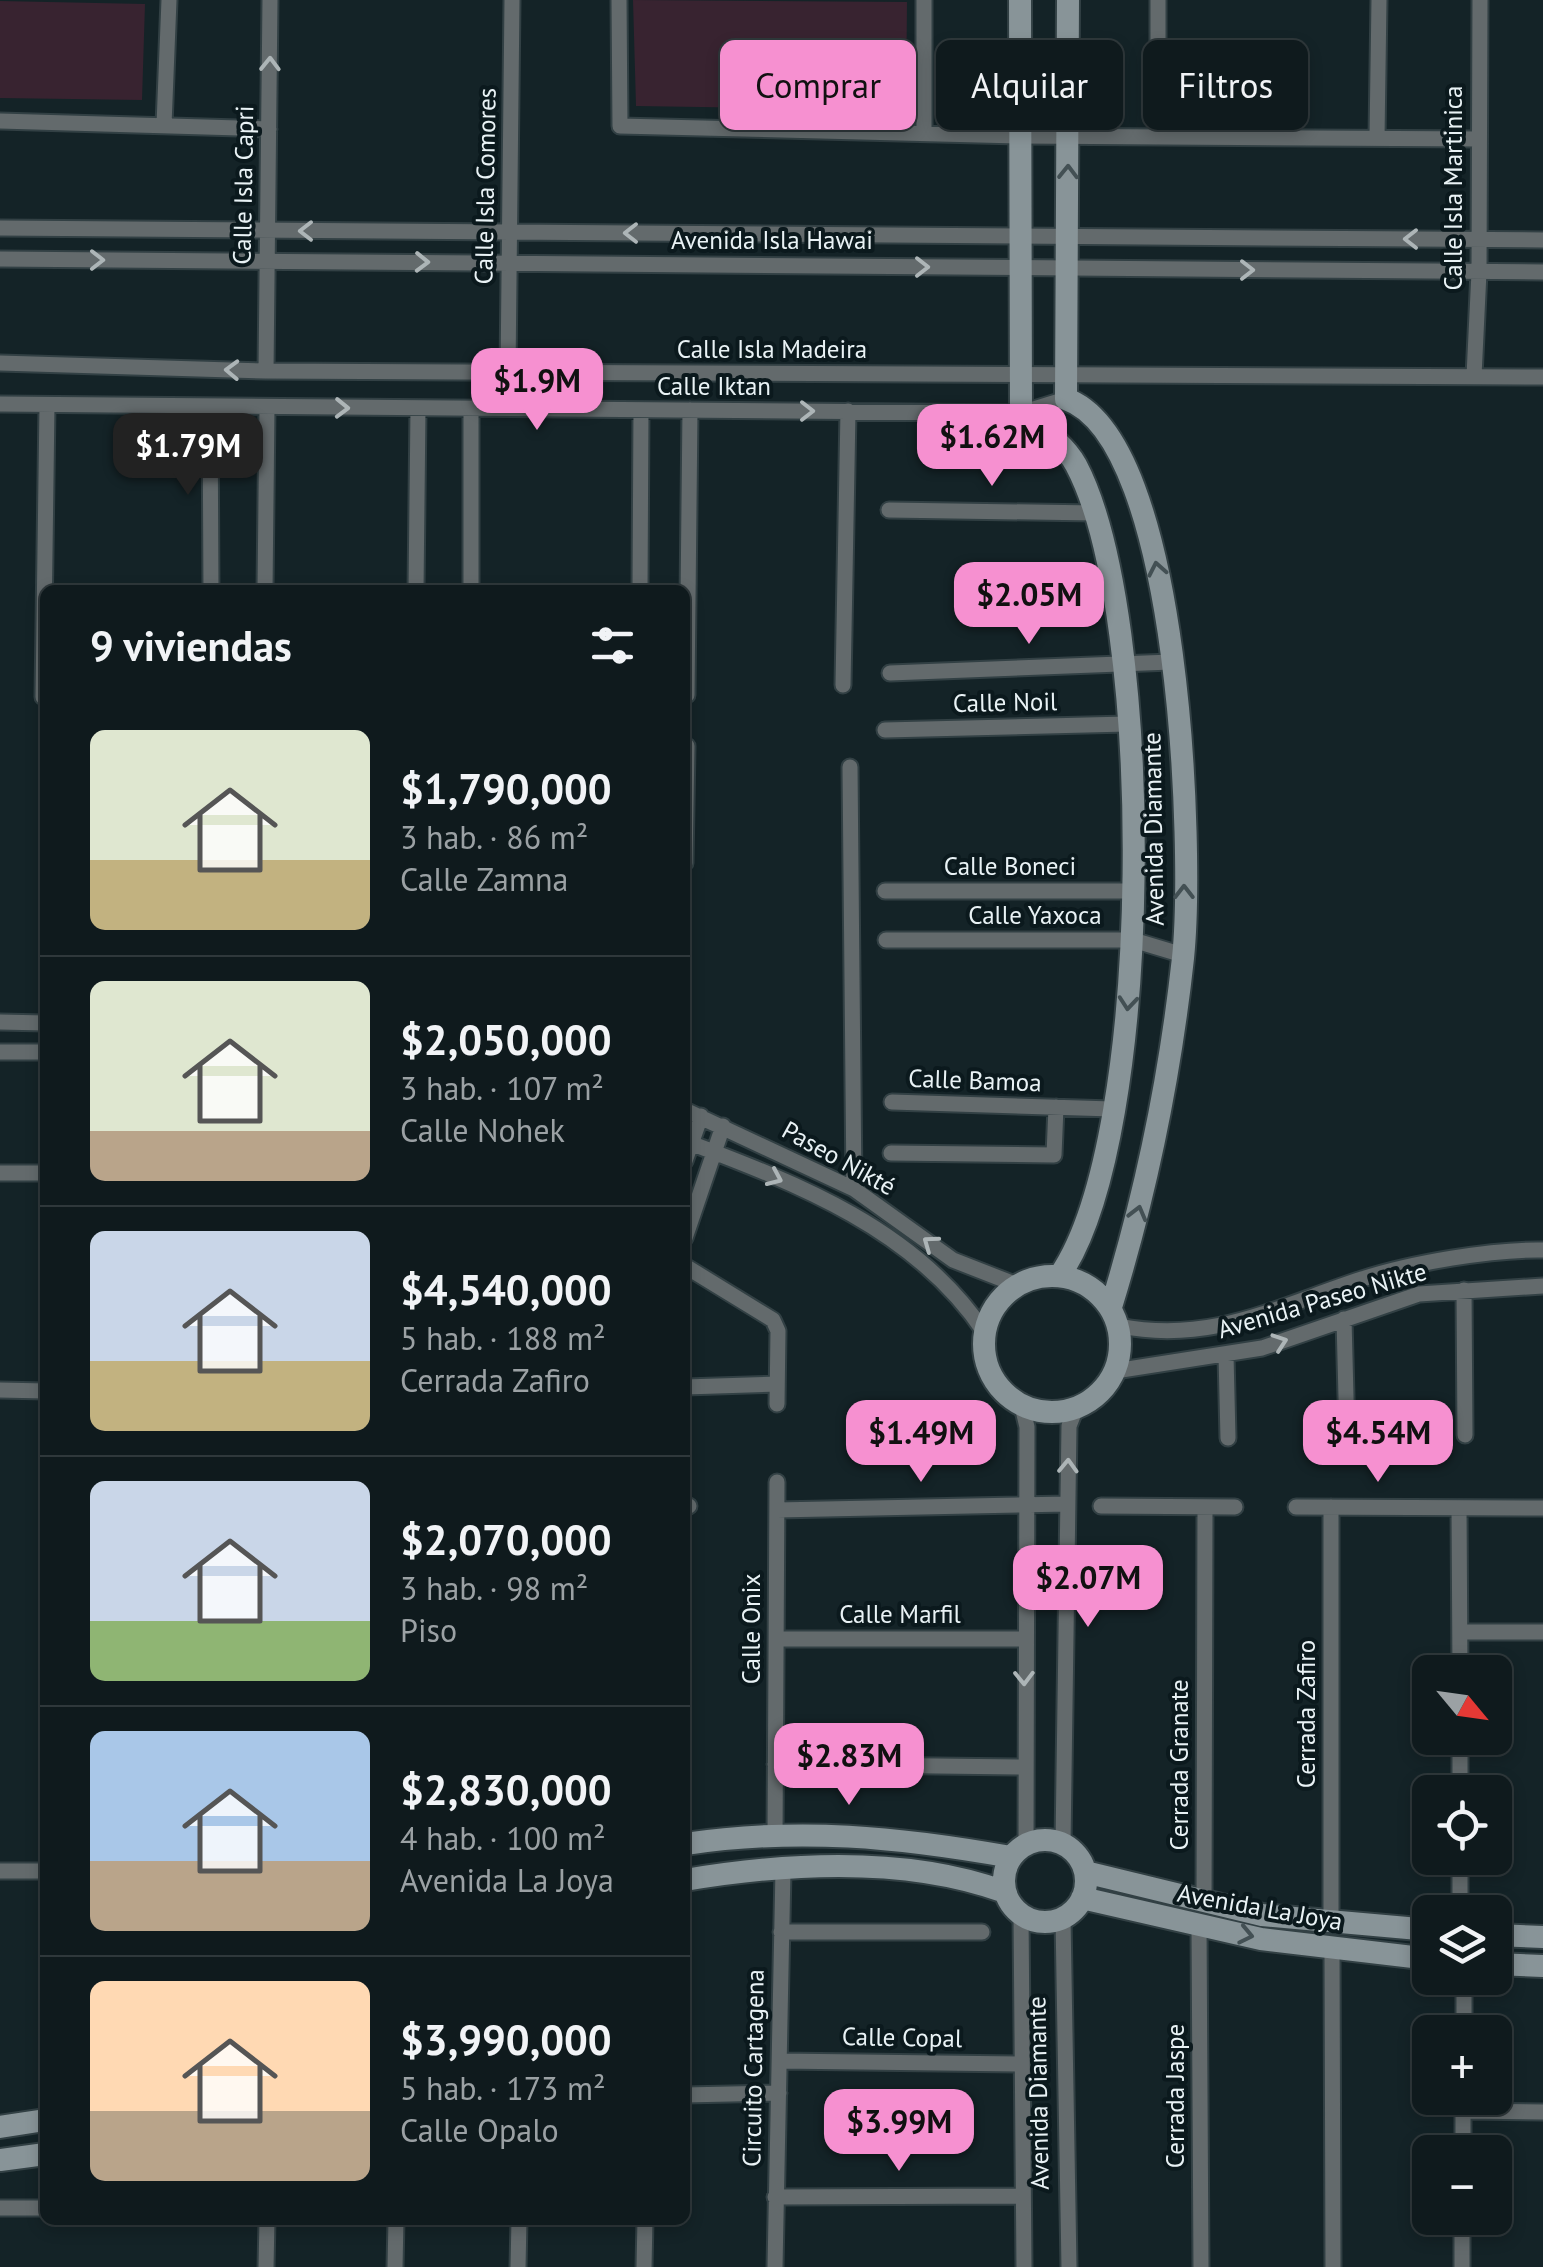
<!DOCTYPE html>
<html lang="es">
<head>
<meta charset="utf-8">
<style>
  body { margin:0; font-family:"PT Sans",sans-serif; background:#1d272a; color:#f1f3f6; height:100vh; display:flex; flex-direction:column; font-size:38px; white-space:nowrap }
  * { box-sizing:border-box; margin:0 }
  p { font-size:32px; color:#9ba1a4 }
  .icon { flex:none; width:55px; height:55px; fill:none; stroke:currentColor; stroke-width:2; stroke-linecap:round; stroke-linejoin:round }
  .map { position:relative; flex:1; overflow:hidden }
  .details { position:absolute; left:40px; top:585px; width:650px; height:1640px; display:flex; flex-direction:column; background:#0f1a1d; border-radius:15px; box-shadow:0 5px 15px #0003,0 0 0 2px #2f383b }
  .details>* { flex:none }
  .hud { position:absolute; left:720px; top:40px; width:672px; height:90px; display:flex; gap:20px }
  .needle { width:65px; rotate:119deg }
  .buttons { position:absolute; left:1412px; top:1655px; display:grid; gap:20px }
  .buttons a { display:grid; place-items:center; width:100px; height:100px; border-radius:15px; background:#0f1a1d; box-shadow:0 5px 15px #0003,0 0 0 2px #2f383b; font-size:50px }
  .price { position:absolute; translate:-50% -85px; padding:0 22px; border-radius:20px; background:#f690d0; color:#111; font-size:32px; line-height:65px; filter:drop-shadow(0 2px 5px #0008) }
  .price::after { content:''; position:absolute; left:50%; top:60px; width:30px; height:22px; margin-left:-15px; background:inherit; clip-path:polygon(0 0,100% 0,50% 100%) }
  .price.active { background:#222; color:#fff }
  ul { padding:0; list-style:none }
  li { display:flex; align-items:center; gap:30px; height:250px; padding:0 50px }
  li+li { border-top:2px solid #2f383b }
  li span { display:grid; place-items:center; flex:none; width:280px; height:200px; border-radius:15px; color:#555 }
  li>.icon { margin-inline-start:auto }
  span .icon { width:120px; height:120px; fill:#fffc; stroke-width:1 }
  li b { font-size:42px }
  h2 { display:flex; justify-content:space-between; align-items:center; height:120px; padding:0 50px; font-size:42px }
  .tag { padding:0 35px; border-radius:15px; background:#0f1a1d; box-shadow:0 5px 15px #0003,0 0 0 2px #2f383b; font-size:35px; line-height:90px }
  .tag.active { background:#f690d0; color:#111 }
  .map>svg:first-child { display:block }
  .green { fill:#382330 }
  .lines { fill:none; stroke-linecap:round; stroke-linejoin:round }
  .street-casing { stroke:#324044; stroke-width:19 }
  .secondary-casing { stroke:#324044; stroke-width:26 }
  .street { stroke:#636a6c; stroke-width:15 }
  .secondary { stroke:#889498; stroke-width:22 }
  .oneway { stroke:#adb5b7 }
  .oneway2 { stroke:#435054 }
  .labels { text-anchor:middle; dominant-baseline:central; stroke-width:8; stroke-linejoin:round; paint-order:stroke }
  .street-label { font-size:25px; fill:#e9f2f5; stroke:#0b191d }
</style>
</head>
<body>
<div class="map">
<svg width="1543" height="2267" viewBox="0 0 1543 2267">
  <rect width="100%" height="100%" fill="#142327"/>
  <path class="green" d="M633,0L907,2L906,110L636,106Z
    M0,1L145,4L142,100L0,98Z"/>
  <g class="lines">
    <defs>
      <path id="street" d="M619,0L620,126L1021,136L1479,139
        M924,0V132
        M0,121L269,129
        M164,125L169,0
        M1158,135V0
        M1377,137L1379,0
        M0,228L1543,240
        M0,259L1543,272
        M0,363L266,371L1543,377
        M266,371L270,0
        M508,372L512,0
        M1474,376L1479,272L1480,0
        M0,404L1021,413L1066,399
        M210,406L211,590
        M471,411V590
        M889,510L1095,513
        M265,590L267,407
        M416,590L418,409
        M640,590L641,410
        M890,673L1171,662
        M843,685L848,411
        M687,695L690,410
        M43,697L47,405
        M885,730L1127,724
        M850,767L854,1189
        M685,863L687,746
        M885,891H1134
        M886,940H1133L1183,955
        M0,1022L45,1023
        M0,1052H45
        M892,1102L1112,1109
        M685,1110L854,1189L953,1260L1017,1285
        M685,1141C798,1184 916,1229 985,1333
        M891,1153L1054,1155L1056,1107
        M685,1161L701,1116
        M0,1173H45
        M685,1238L723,1126
        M685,1266L773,1320L778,1331L777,1404
        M1464,1290L1465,1435
        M1344,1319L1347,1436
        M1119,1326C1212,1344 1276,1307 1362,1279C1411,1263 1492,1249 1543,1250
        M1226,1355L1228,1438
        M1115,1371L1262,1348L1419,1294L1543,1286
        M685,1387L777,1384
        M0,1390L45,1391
        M1022,1406L1027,1427L1026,1844
        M685,1506H689
        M1101,1506L1235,1507
        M1296,1507L1543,1508
        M1459,1508L1460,1672
        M777,1510L1067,1504
        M1460,1632H1543
        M776,1639H1024
        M1460,1738V1792
        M775,1764L1025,1767
        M775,1836L777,1482
        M1063,1844L1069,1426L1076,1408
        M1460,1858V1912
        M0,1871H45
        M1204,1902L1205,1508
        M1021,1915L1024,2267
        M1063,1918L1069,2267
        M1331,1922V1507
        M1199,1926L1201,2267
        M781,1932H982
        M1332,1950L1333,2267
        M1464,2032V1978
        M780,2061L1022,2064
        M685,2095L779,2093
        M1463,2111L1543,2112
        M1463,2152V2098
        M775,2197L1023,2196
        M0,2208H45
        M266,2267L267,2220
        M395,2267L396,2220
        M518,2267L519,2220
        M644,2267L645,2220
        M775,2267L783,1870
        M1462,2267V2218"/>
      <path id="secondary" d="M1020,0L1021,413C1040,428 1064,443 1076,465C1155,614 1156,1135 1060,1275
        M1068,0L1066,399C1181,439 1194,852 1183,958C1170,1077 1146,1193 1111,1307
        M984 1344a68 68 0 1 1 136 0a68 68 0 1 1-136 0Z
        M1004 1881a41 41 0 1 1 82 0a41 41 0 1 1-82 0Z
        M685,1844C799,1827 898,1837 1011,1857
        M1085,1872L1262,1915L1430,1930
        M685,1880C786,1863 907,1856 1005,1892
        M1082,1898L1261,1939L1430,1959
        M1495,1935L1543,1937
        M1495,1964L1543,1966
        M0,2127L45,2120
        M0,2160L45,2154"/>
    </defs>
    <use href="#street" class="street-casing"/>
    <use href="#secondary" class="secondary-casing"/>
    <use href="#street" class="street"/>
    <use href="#secondary" class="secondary"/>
  </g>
  <defs><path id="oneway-chevron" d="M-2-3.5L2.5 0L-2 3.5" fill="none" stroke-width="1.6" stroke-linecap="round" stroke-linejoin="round" transform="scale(2.5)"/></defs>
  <g class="oneway">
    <use href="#oneway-chevron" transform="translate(270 64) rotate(-89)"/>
    <use href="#oneway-chevron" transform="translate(306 231) rotate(-180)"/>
    <use href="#oneway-chevron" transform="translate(631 233) rotate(-180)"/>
    <use href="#oneway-chevron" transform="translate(1411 239) rotate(-180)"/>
    <use href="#oneway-chevron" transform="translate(97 260)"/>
    <use href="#oneway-chevron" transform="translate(422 262) rotate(1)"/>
    <use href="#oneway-chevron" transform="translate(922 267)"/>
    <use href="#oneway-chevron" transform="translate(1247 270)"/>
    <use href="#oneway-chevron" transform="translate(232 370) rotate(-178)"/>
    <use href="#oneway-chevron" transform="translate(342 408) rotate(1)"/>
    <use href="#oneway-chevron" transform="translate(807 411)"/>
    <use href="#oneway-chevron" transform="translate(775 1178) rotate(24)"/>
    <use href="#oneway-chevron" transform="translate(930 1243) rotate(-144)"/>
    <use href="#oneway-chevron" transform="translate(1280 1342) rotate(-19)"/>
    <use href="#oneway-chevron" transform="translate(1068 1466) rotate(-88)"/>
    <use href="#oneway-chevron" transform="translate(1024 1678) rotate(89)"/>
  </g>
  <g class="oneway2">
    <use href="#oneway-chevron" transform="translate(1068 172) rotate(-89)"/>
    <use href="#oneway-chevron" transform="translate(1157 569) rotate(-101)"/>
    <use href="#oneway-chevron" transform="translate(1184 892) rotate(-90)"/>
    <use href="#oneway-chevron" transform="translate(1128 1003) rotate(95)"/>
    <use href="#oneway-chevron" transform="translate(1138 1213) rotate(-75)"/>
    <use href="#oneway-chevron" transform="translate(1246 1935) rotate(12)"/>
  </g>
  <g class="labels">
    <g class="street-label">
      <text transform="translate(243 185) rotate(-89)">Calle Isla Capri</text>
      <text transform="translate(485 186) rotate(-89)">Calle Isla Comores</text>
      <text transform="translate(1453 188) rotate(-90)">Calle Isla Martinica</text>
      <text x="772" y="240">Avenida Isla Hawai</text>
      <text x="772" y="349">Calle Isla Madeira</text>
      <text x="714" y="386">Calle Iktan</text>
      <text transform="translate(1005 702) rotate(-1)">Calle Noil</text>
      <text transform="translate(1153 829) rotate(-91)">Avenida Diamante</text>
      <text x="1010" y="866">Calle Boneci</text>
      <text x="1035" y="915">Calle Yaxoca</text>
      <text transform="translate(975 1080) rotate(2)">Calle Bamoa</text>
      <text transform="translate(839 1158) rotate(29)">Paseo Nikté</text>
      <text transform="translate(1322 1300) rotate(-16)">Avenida Paseo Nikte</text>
      <text x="900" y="1614">Calle Marfil</text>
      <text transform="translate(751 1629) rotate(-90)">Calle Onix</text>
      <text transform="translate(1306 1714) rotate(-90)">Cerrada Zafiro</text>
      <text transform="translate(1179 1765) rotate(-90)">Cerrada Granate</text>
      <text transform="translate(1260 1907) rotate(10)">Avenida La Joya</text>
      <text transform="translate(902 2037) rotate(1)">Calle Copal</text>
      <text transform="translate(753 2068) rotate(-89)">Circuito Cartagena</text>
      <text transform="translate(1038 2093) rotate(-91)">Avenida Diamante</text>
      <text transform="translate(1175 2096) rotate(-90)">Cerrada Jaspe</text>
    </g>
  </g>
</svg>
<div class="buttons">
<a><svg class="needle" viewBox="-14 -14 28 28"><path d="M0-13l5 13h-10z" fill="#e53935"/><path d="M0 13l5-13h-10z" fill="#9ba1a4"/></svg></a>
<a><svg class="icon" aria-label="locate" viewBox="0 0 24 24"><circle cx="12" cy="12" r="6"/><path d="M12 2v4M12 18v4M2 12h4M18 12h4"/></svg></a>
<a><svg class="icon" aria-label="layers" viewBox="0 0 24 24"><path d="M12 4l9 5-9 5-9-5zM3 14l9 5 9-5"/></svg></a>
<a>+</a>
<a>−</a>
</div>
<b class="price" style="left:537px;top:433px">$1.9M</b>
<b class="price" style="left:992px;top:489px">$1.62M</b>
<b class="price active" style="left:188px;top:498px">$1.79M</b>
<b class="price" style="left:1029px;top:647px">$2.05M</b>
<b class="price" style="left:921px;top:1485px">$1.49M</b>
<b class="price" style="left:1378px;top:1485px">$4.54M</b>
<b class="price" style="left:1088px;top:1630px">$2.07M</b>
<b class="price" style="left:849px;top:1808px">$2.83M</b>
<b class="price" style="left:899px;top:2174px">$3.99M</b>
<div class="hud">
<a class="tag active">Comprar</a>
<a class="tag">Alquilar</a>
<a class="tag">Filtros</a>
</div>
<section class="details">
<h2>9 viviendas<svg class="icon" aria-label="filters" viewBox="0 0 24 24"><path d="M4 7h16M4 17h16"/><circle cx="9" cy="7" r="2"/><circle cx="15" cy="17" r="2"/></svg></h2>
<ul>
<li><span style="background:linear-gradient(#dfe7d0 65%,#c2b280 0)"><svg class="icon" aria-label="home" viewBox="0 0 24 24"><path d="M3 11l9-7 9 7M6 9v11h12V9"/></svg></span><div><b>$1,790,000</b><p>3 hab. · 86 m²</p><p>Calle Zamna</p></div></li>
<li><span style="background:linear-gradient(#dfe7d0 75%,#b9a48a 0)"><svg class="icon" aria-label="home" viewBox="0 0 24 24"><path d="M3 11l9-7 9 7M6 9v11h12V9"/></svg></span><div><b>$2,050,000</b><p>3 hab. · 107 m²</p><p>Calle Nohek</p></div></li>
<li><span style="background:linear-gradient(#c9d6e8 65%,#c2b280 0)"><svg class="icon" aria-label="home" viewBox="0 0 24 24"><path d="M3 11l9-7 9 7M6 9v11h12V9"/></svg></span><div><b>$4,540,000</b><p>5 hab. · 188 m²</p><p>Cerrada Zafiro</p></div></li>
<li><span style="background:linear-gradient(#c9d6e8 70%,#8fb573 0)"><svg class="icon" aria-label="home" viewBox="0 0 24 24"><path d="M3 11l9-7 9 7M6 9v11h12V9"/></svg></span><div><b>$2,070,000</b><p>3 hab. · 98 m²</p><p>Piso</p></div></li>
<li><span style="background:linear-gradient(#a9c7e8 65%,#b9a48a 0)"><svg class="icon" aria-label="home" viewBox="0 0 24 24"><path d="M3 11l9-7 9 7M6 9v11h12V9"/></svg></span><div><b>$2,830,000</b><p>4 hab. · 100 m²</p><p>Avenida La Joya</p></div></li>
<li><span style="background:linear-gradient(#ffd9b3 65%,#b9a48a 0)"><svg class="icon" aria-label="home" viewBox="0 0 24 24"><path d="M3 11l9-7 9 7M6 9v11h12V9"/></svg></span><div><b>$3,990,000</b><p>5 hab. · 173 m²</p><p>Calle Opalo</p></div></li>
</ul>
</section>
</div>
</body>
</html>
